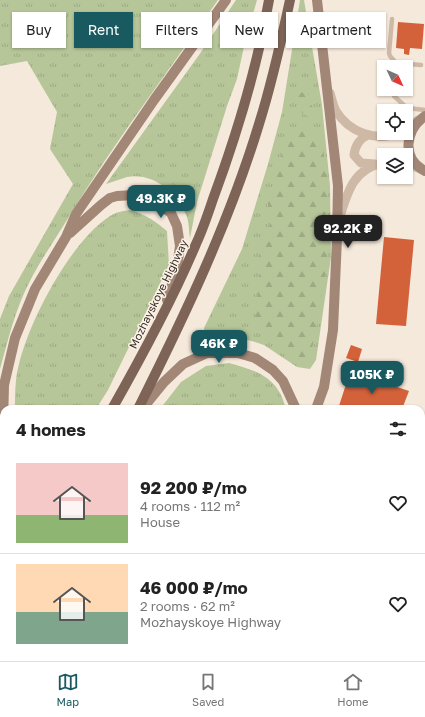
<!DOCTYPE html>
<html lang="en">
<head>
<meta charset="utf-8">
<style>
  body { margin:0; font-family:"Golos Text",sans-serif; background:#f6f6f6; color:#222; height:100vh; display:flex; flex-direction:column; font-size:15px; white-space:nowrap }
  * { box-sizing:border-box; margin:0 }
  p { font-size:13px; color:#767676 }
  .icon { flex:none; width:22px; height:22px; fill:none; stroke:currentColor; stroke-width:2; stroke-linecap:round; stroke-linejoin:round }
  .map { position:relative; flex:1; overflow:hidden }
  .side { position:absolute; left:0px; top:405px; width:425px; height:256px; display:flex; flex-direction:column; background:#fff; border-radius:12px 12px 0 0; box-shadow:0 1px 3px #0004 }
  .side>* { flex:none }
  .banner { position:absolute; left:12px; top:12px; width:401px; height:36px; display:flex; gap:8px }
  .needle { width:26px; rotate:134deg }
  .tools { position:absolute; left:377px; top:60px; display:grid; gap:8px }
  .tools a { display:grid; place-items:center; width:36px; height:36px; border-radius:0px; background:#fff; box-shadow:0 1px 3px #0004; font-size:20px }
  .price { position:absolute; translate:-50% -34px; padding:0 9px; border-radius:8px; background:#185a60; color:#fff; font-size:13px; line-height:26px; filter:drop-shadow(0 1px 2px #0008) }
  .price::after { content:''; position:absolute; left:50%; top:24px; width:12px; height:9px; margin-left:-6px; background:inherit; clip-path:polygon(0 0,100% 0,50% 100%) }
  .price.selected { background:#222; color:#fff }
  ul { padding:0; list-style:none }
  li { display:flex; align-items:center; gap:12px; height:100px; padding:0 16px }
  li+li { border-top:1px solid #e0e0e0 }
  li span { display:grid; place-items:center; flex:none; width:112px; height:80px; border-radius:0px; color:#555 }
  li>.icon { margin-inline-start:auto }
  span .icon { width:48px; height:48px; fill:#fffc; stroke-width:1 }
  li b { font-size:17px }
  h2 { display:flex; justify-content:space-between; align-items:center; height:48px; padding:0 16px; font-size:17px }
  .chip { padding:0 14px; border-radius:0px; background:#fff; box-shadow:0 1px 3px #0004; font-size:14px; line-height:36px }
  .chip.selected { background:#185a60; color:#fff }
  .dock { display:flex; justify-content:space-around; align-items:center; height:56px; border-top:1px solid #e0e0e0; background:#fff; font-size:11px; color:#767676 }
  .dock a { display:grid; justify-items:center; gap:2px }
  .dock .selected { color:#185a60 }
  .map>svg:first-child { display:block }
  .grass { fill:url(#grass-tufts) }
  .forest { fill:url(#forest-firs) }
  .building { fill:#d3623b }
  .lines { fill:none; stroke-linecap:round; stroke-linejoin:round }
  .lane { stroke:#ceb9a6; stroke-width:4.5 }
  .street { stroke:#ceb9a6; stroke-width:9 }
  .secondary { stroke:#a28777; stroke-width:10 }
  .primary { stroke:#7d6457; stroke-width:10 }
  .rail { stroke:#392d27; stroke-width:3; stroke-dasharray:1 3; stroke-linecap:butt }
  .primary-bridge { stroke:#7d6457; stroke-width:10 }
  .labels { text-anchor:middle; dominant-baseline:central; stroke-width:3; stroke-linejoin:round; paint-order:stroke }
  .street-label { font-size:11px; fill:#392d27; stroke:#fcf3e8 }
</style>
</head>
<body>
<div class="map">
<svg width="425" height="661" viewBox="0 0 425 661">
  <defs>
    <pattern id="grass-tufts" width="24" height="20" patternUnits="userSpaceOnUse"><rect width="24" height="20" fill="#b6c699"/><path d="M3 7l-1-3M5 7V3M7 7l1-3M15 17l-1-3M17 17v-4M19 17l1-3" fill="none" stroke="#9daa84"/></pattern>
    <pattern id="forest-firs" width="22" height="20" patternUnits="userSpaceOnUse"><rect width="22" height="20" fill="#b6c699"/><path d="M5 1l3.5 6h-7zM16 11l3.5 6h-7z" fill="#9daa84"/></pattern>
  </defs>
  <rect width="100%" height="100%" fill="#f5e9db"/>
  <path class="grass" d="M0,0H218C167,73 113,144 67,220C54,241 40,261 29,283C15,310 8,340 0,369V319L9,296L73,184L50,149L57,112L27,61L0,66Z
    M236,0H257L245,42L237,79L227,106L197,202L190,238C189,232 189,223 187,217C178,193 153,172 127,177C120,179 113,182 106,184L199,55Z
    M300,0H304L322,105L330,186L331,257L316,360L310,369L297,367L264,345L255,342L244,339L212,338L205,335L204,328L242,249L268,164L282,112Z
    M130,210C145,214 155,221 167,231L169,265L108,390L96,409H15C15,395 15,378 19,364C30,319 71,241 110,216C116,212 123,211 130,210Z
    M229,363C258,371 278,377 286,409H160L181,382L206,366Z
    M113,657H183L177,661H126Z"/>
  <path class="forest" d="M297,92L306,93L310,97L309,103L314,108L312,113L308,116C298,113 298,104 294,96Z
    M308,125L310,130L308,136L317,139L323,149L328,186L325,205L329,228L327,241L325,285L321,297L318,321L310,358L298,361L269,341L259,330L255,318L261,268L258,261L265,244L272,217L269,211L268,203L286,141L296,129Z
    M216,657H260V661H215Z"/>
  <path class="building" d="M398,22L424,24L422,49L410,48L409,55L404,54V49L396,48Z
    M384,237L414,240L406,326L376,324Z
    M351,345L362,349L358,362L346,358Z
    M348,378H371L409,391L402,409H338Z
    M340,657H361L363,661H335L334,660Z"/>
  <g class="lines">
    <path class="lane" d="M392,19L389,53L390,56L396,63L395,67
      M396,63L421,65
      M393,89L394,96L407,108L425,110
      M421,608L425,606
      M393,657L395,661"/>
    <path class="street" d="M330,93C332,99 333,106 336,111C349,132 375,142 398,133
      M406,129L418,120
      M368,135C359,139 355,146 354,155L361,163L375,164
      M406,164L421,169
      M339,220C347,193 353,168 384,163
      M421,433L425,419
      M323,661L325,657"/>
    <path class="secondary" d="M425,116C405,130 401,159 425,171
      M70,233L101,205L110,198L117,196L135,195H143L152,199L171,213L177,226L180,246L177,268L167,300
      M142,409L164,382L183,364L207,353H238L255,358L273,370L283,381L296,409
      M316,409L324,387L333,330L337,238L338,186L317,0
      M4,438L3,425L4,385L15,338L35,289L66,237L76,214L154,100L226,0
      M57,657L58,661
      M76,657L83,661
      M200,661L201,657"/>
    <path class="primary" d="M112,409C142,356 172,301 196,244C203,229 208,214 213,199C237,134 257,68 269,0
      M138,409C184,317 229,223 259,124C272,83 281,42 290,0
      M0,604L4,597"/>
    <path class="rail" d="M0,555L4,569
      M0,582L4,596
      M0,615L4,629
      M0,639L4,654
      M12,657L13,661
      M21,657L22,661
      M29,657L31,661"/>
    <path class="primary-bridge" d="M0,652L4,644"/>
  </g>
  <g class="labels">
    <g class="street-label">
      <text transform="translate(158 294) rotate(-64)">Mozhayskoye Highway</text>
    </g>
  </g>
</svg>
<div class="tools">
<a><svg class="needle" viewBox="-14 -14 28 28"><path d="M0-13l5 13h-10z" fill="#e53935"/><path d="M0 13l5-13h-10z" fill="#767676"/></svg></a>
<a><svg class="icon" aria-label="locate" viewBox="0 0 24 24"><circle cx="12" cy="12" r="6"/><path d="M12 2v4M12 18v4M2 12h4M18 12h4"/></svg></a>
<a><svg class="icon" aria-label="layers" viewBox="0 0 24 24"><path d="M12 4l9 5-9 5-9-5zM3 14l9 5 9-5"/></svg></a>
</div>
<b class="price" style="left:161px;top:219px">49.3K ₽</b>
<b class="price selected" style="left:348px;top:249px">92.2K ₽</b>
<b class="price" style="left:219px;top:364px">46K ₽</b>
<b class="price" style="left:372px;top:395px">105K ₽</b>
<div class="banner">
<a class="chip">Buy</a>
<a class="chip selected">Rent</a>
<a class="chip">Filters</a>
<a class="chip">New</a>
<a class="chip">Apartment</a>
</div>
<section class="side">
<h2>4 homes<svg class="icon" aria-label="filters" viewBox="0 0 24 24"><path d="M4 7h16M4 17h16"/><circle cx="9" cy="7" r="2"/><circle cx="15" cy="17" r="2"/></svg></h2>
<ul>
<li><span style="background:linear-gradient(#f6c9c9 65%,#8fb573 0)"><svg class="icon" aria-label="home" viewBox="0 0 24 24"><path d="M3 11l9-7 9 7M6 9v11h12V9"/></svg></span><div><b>92 200 ₽/mo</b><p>4 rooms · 112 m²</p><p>House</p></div><svg class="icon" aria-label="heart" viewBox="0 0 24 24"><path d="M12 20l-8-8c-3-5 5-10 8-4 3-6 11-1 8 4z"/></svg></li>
<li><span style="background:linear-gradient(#ffd9b3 60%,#7fa58c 0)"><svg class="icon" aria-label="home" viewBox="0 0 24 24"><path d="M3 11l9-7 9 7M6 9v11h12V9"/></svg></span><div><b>46 000 ₽/mo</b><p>2 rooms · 62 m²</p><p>Mozhayskoye Highway</p></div><svg class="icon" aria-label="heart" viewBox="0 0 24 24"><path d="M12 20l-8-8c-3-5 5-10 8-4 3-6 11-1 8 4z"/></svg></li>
</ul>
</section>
</div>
<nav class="dock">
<a class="selected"><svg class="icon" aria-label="map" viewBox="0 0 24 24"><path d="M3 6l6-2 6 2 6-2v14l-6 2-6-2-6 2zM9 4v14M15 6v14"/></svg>Map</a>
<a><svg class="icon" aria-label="saved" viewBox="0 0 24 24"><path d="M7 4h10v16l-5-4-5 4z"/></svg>Saved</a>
<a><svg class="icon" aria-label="home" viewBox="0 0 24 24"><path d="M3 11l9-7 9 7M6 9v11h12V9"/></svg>Home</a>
</nav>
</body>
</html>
